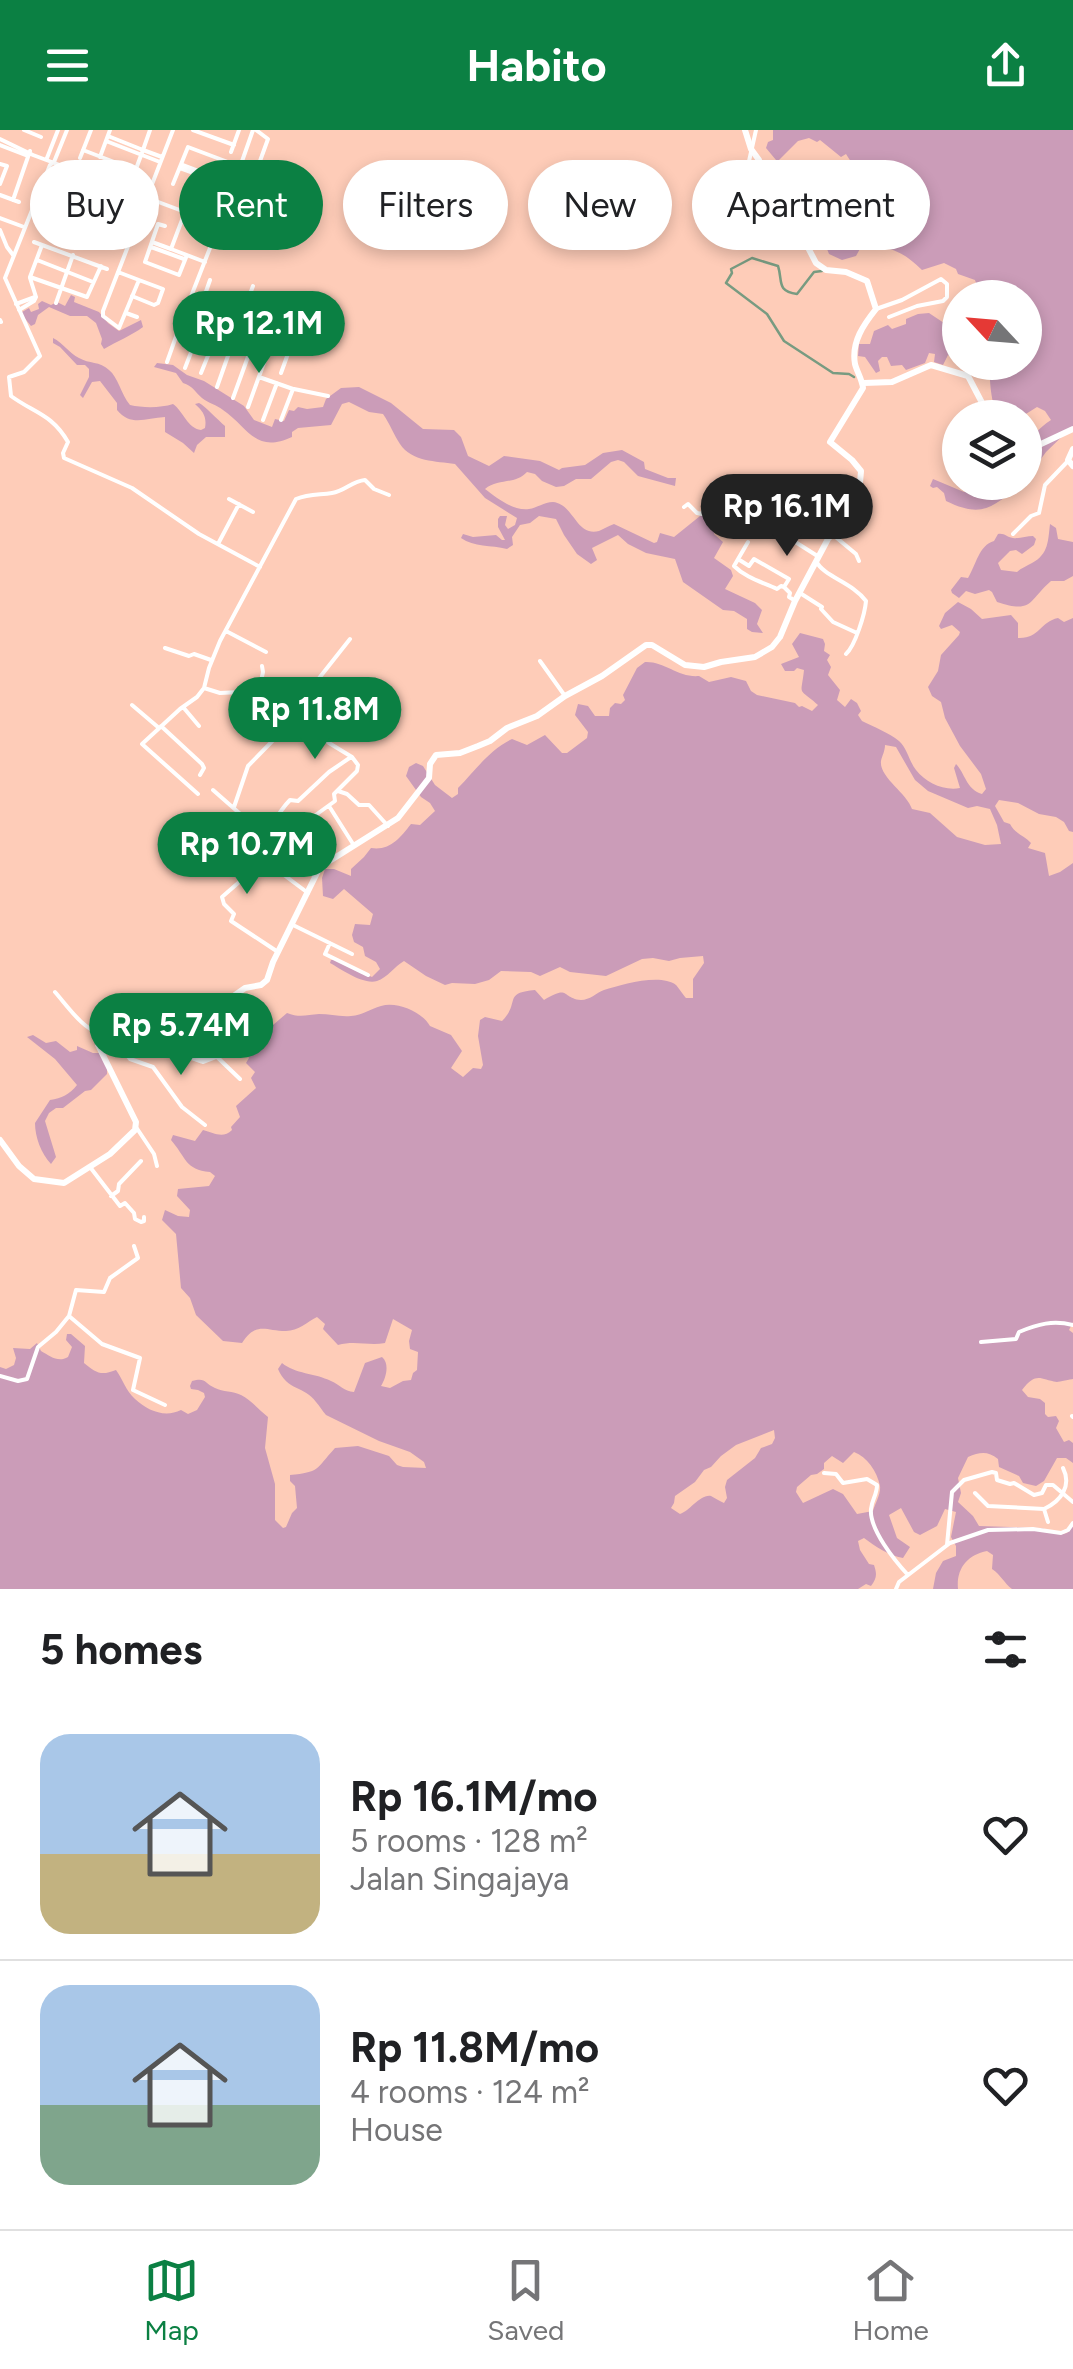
<!DOCTYPE html>
<html lang="en">
<head>
<meta charset="utf-8">
<style>
  body { margin:0; font-family:Figtree,sans-serif; background:#f6f6f6; color:#202124; height:100vh; display:flex; flex-direction:column; font-size:38px; white-space:nowrap }
  * { box-sizing:border-box; margin:0 }
  p { font-size:32px; color:#757577 }
  .icon { flex:none; width:55px; height:55px; fill:none; stroke:currentColor; stroke-width:2; stroke-linecap:round; stroke-linejoin:round }
  .map { position:relative; height:1459px; overflow:hidden }
  .side { display:flex; flex-direction:column; background:#fff; flex:1 }
  .side>* { flex:none }
  .banner { position:absolute; left:30px; top:30px; width:1015px; height:90px; display:flex; gap:20px }
  .needle { width:65px; rotate:296deg }
  .tools { position:absolute; left:942px; top:150px; display:grid; gap:20px }
  .tools a { display:grid; place-items:center; width:100px; height:100px; border-radius:50%; background:#fff; box-shadow:0 5px 15px #0003; font-size:50px }
  .price { position:absolute; translate:-50% -85px; padding:0 22px; border-radius:35px; background:#0b8043; color:#fff; font-size:32px; line-height:65px; filter:drop-shadow(0 2px 5px #0008) }
  .price::after { content:''; position:absolute; left:50%; top:60px; width:30px; height:22px; margin-left:-15px; background:inherit; clip-path:polygon(0 0,100% 0,50% 100%) }
  .price.selected { background:#222; color:#fff }
  ul { padding:0; list-style:none }
  li { display:flex; align-items:center; gap:30px; height:250px; padding:0 40px }
  li+li { border-top:2px solid #e0e0e0 }
  li span { display:grid; place-items:center; flex:none; width:280px; height:200px; border-radius:30px; color:#555 }
  li>.icon { margin-inline-start:auto }
  span .icon { width:120px; height:120px; fill:#fffc; stroke-width:1 }
  li b { font-size:42px }
  h2 { display:flex; justify-content:space-between; align-items:center; height:120px; padding:0 40px; font-size:42px }
  .pill { padding:0 35px; border-radius:45px; background:#fff; box-shadow:0 5px 15px #0003; font-size:35px; line-height:90px }
  .pill.selected { background:#0b8043; color:#fff }
  header { display:flex; justify-content:space-between; align-items:center; height:130px; padding:0 40px; background:#0b8043; color:#fff; font-size:45px; font-weight:700 }
  .dock { display:flex; justify-content:space-around; align-items:center; height:140px; border-top:2px solid #e0e0e0; background:#fff; font-size:28px; color:#757577 }
  .dock a { display:grid; justify-items:center; gap:5px }
  .dock .selected { color:#0b8043 }
  .map>svg:first-child { display:block }
  .green { fill:#cb9cb8; fill-rule:evenodd }
  .lines { fill:none; stroke-linecap:round; stroke-linejoin:round }
  .stream { stroke:#789b81; stroke-width:2.5 }
  .minor { stroke:#fff; stroke-width:4 }
  .tertiary { stroke:#fff; stroke-width:6 }
</style>
</head>
<body>
<header><svg class="icon" aria-label="menu" viewBox="0 0 24 24"><path d="M4 6h16M4 12h16M4 18h16"/></svg>Habito<svg class="icon" aria-label="share" viewBox="0 0 24 24"><path d="M12 15V3M7 8l5-5 5 5M5 13v7h14v-7"/></svg></header>
<div class="map">
<svg width="1073" height="1459" viewBox="0 0 1073 1459">
  <rect width="100%" height="100%" fill="#feccb8"/>
  <path class="green" d="M773,0H1073V296L1046,322L1025,351C1025,322 1024,308 1051,290L1045,281L1037,277L1021,287H997C991,270 989,250 990,233L1025,232V168L975,167L978,159L975,150L958,144L956,139L944,133L922,140C902,121 890,115 861,117L856,126L842,130L829,124L825,114L817,106L816,100L808,94L806,83L830,60C839,60 846,55 856,53V50L864,49L867,46L865,36L853,35L846,24L841,27L820,10L817,12L809,8L798,11L779,30H776L766,18L768,12L773,10Z
    M71,165L75,167L74,172L99,182L108,193L119,201L141,190L143,197C131,206 117,211 104,219L101,214L102,209L96,193L87,186H70L49,177L38,185L35,194L31,196L22,185V182L29,178L31,182L39,179L38,174L42,171L51,175L57,172L65,176Z
    M929,183L947,195L960,192V232L948,225L943,235L934,232L935,224L929,223L925,233L906,240L902,235L891,236L887,227H882L878,231L880,241L876,243L865,227L858,226L859,214H870L874,201L888,195L892,199L906,194V189L918,184Z
    M53,208C63,213 69,223 79,228C89,234 100,231 109,240C118,247 121,264 130,275C143,278 161,278 173,274C184,282 187,298 201,300L205,298C207,287 203,281 195,274L199,273C205,276 218,290 225,296V307H206L197,315L194,323L183,313L165,302V287C146,288 131,297 117,280V273L100,251L92,252L83,268L80,265L89,247V239L85,235H77L60,217L53,213Z
    M157,233L173,235L187,245L204,251L244,276L254,290L272,297L275,289L284,291L289,280L294,281L298,277L307,279L323,277L326,269L341,258L359,257L391,273L423,299L454,300L461,307L468,326L489,336L504,326L540,331L559,340L562,338L585,335L603,323L622,320L644,332L645,339L668,348H676L675,356L638,346L624,332L618,330L611,332L591,349H576L564,356L556,357L542,351L535,344L527,342C515,355 498,348 485,359C497,368 513,381 529,379C537,378 544,372 553,372C574,374 576,407 599,401C604,399 608,396 614,394L654,413L657,412L660,403L674,407L705,382L710,384L715,379L720,385L714,404L723,412L714,428L731,440L733,446L725,459L755,473L762,480L757,494L763,503L752,502L747,499V489L734,481L723,480L683,452L675,429L646,423L628,414L618,405L592,418L597,430L591,434L577,424L564,405L556,389L539,386L530,393L520,395L512,407L513,415L507,419C491,415 474,417 461,408L463,404L473,407L496,405L502,410H505L498,397V389L500,386H507L505,395L508,399L515,395L517,388L485,368L455,334C436,331 412,332 400,314C394,305 390,294 383,284L369,282L349,272L342,274L331,295L298,298L292,302V307C255,324 249,298 223,280C217,275 208,273 202,268C194,261 193,256 183,253L176,243L154,237Z
    M933,349L964,362L986,353H1024C993,375 985,390 946,371L944,363L937,357L933,358L930,356Z
    M1050,394L1056,398L1058,409L1073,412V446L1064,451H1051C1028,471 1033,484 997,472L992,462L989,460L975,464L966,461L959,468L952,463L951,460L961,447L968,448C976,435 979,415 994,411L998,404C1005,403 1006,407 1013,408C1019,409 1027,406 1033,406L1036,409L1034,415L1022,424L1016,420L1010,421L998,433L1001,440L1017,442C1021,438 1027,436 1032,433C1049,424 1048,410 1050,394Z
    M958,472L971,479L982,489L1011,485L1018,493V508C1039,509 1040,492 1058,488L1064,492L1073,488V702L1069,701L1064,692L1056,687L1039,684L1018,673L999,670L995,676L1004,692L1010,694C1015,704 1025,706 1031,713L1028,718L1045,723L1049,746L1060,742L1073,733V1192L1069,1200L1073,1203V1249C1071,1249 1059,1252 1057,1252C1040,1250 1037,1241 1022,1260L1028,1267L1040,1269L1045,1273V1284L1048,1287L1056,1286L1059,1291L1056,1298L1064,1312L1069,1310L1073,1313V1333L1066,1328H1057L1044,1351L1036,1356L1023,1353L1019,1346L999,1337L998,1329C988,1321 980,1322 968,1327L958,1348L961,1363L958,1372L973,1386L979,1396L1041,1398L1062,1404L1067,1403L1073,1395V1459H1012C1004,1453 1001,1445 992,1439L993,1425L987,1421C967,1425 956,1439 958,1459H933L936,1443L943,1431L956,1426V1416L951,1407L956,1382L945,1379L937,1396L920,1405L914,1402L901,1378L889,1385L897,1408L910,1417L903,1428C888,1425 876,1417 864,1408L858,1411L860,1420L869,1434L874,1435C877,1444 877,1448 871,1456L866,1454L858,1459H0V1237L6,1239L14,1235L16,1228L13,1218L30,1219L37,1213L41,1221C50,1226 58,1233 68,1227L72,1217L66,1210L67,1204H71L85,1216L84,1233C96,1243 101,1246 116,1240C122,1248 126,1261 135,1269C148,1281 165,1288 181,1280L188,1284L197,1280L205,1267L204,1263L198,1260L191,1259L190,1256L192,1251C206,1247 204,1253 215,1258C223,1262 233,1261 241,1265C251,1270 259,1280 268,1287L265,1318L275,1354V1390L283,1398L286,1397L292,1383L297,1378L295,1356L290,1351V1345C320,1342 315,1340 335,1318L358,1316L389,1326L397,1335L403,1337L426,1338L424,1332L410,1322L379,1311L326,1285C322,1281 320,1276 316,1272C305,1256 287,1261 278,1239L282,1233C295,1244 315,1243 331,1251C340,1255 344,1261 354,1262L365,1233L382,1227C390,1234 386,1248 381,1256L390,1258L403,1251L411,1250L413,1243L417,1240L418,1222L410,1219L409,1211L412,1200L393,1189L385,1213C368,1216 355,1210 338,1215L323,1199L325,1194L317,1187C307,1192 298,1201 286,1201C265,1201 257,1191 242,1213L223,1211L196,1185L190,1168L181,1158L176,1104L162,1090L165,1080L178,1086L189,1087L190,1080L177,1066L178,1059L209,1056L215,1046L210,1042C185,1040 186,1027 171,1010L173,1005L195,1011L203,1000C214,1003 223,1009 232,1000L231,997L240,987L236,976L256,958L251,948L255,942L246,933L249,928L245,922L254,918L252,907L258,900L266,901L287,883C299,888 307,885 319,884C330,884 339,887 351,886C363,885 370,879 381,876C398,871 423,883 430,896L451,905L462,921L451,938L463,947L473,938L481,939L483,935L478,906L480,890L485,887L502,891C521,872 502,863 535,860L544,870C570,854 561,868 581,870C590,870 596,863 604,860C621,855 660,843 676,855C677,856 685,867 686,868H693V849L704,833L703,826L680,828L669,831L653,828L642,829L606,846L570,842L560,837L540,846L531,842L501,841L489,850L475,854L452,853L445,855L426,846L404,831C395,836 387,848 377,851C363,855 341,839 330,833L331,830H335L372,847L380,839L376,832L365,826L363,817L354,812L352,805L355,794L370,795L373,784L344,759L333,769L323,766L322,748L325,739H334L351,746V739L364,727L371,718C390,721 400,708 411,694L420,695L435,681L430,673L421,667L406,646L409,637L416,633L423,636L435,655L452,668L458,664V658C475,641 489,620 512,609L527,615L545,605L562,623H567L587,608L588,602L575,585L578,574L588,576L595,586H609L610,578L615,573L621,574L625,570L623,565L637,538L645,532C664,531 679,548 699,546L709,552L731,547L746,551L751,561L757,565L795,573L799,577L802,576L812,581L818,575C797,556 801,568 804,540L797,538L794,541H785L781,534L799,527L792,514L800,503L823,509L825,514L824,521L830,525L827,530L831,537L828,545L840,560L837,570L845,577L851,569L857,573L861,581L858,585L862,591C874,597 889,603 899,611C907,618 909,631 916,640C926,653 944,661 960,658L954,638L956,634C965,643 966,659 982,664L986,659L981,644L960,616L945,588L941,572L932,566L928,557L938,541L941,525L959,505L960,502L952,495L941,499L939,496L945,483ZM885,615L896,617L915,650L928,661L968,678L977,676L990,679L997,695L1001,714L985,715L957,707L930,683L912,679C907,663 879,647 881,631C882,626 885,621 885,615ZM774,1300L775,1308L772,1314L761,1318L755,1328L727,1350L725,1357L727,1368L724,1373C719,1371 715,1368 711,1366C700,1364 690,1381 680,1384L671,1378L674,1373L675,1366L695,1352L704,1340L711,1337L721,1326L736,1315ZM854,1322C867,1327 877,1341 880,1356C881,1364 875,1374 873,1381L857,1384L843,1364L833,1359L803,1373L796,1362L797,1357L811,1345L817,1344L824,1339V1333L832,1326L843,1333Z
    M33,905L46,913L56,911L70,922L77,920V916L93,923H99L107,937V944L91,960L85,961L63,978H56L49,983L45,991L56,1027L51,1034C41,1023 35,1007 35,993L50,970C62,968 69,965 77,955L55,929L27,907Z"/>
  <g class="lines">
    <path class="stream" d="M822,141L814,142L797,164C776,161 783,151 778,136L752,128L731,139L732,143L726,153L767,184L784,211L833,243L849,244L854,247"/>
    <path class="minor" d="M24,0L41,7
      M67,0L54,32L50,35L5,148L40,226L24,242L9,247L11,266C34,283 52,284 68,312L63,323L64,328L132,358L199,404L260,437
      M150,0L143,20L162,27
      M193,0L234,15
      M108,6L143,20L133,47
      M0,9L33,25L185,82L171,119L205,132
      M106,11L160,32
      M0,15L28,26
      M83,20L135,40
      M231,22L239,0
      M100,27L110,0
      M47,28L58,0
      M80,28L91,0
      M0,34L7,36L0,54
      M183,35L244,58
      M240,37L253,0
      M747,40L756,0
      M200,42L185,82L219,95L183,187L269,219L248,277
      M256,42L268,9L256,0
      M173,54L188,17L249,40L256,45L242,61L180,38
      M0,65L19,72
      M13,70L30,21
      M97,71L119,80L105,118L83,109Z
      M794,85C807,56 824,51 847,33
      M91,87L133,104
      M0,88L24,97
      M89,93L131,110
      M165,96L158,94L145,132L179,145L187,125
      M0,100L7,117L13,125
      M65,103L79,65
      M83,109L50,98L48,94L63,59L97,71
      M34,112L107,139
      M152,112L171,119
      M42,115L30,147L87,167L101,136
      M151,117L184,129
      M37,130L93,152
      M118,142L139,150L119,198L103,186V181L173,0
      M30,148L36,167
      M132,166L154,175L158,173L163,159L139,150
      M192,169L292,207L293,210L281,243
      M56,173L73,125
      M202,173L210,150
      M16,174L35,167
      M876,179L902,170L941,149L947,154V167L943,171L917,176L889,187
      M19,180L34,171L36,167
      M223,181L230,163H238
      M126,183L137,187
      M241,188L253,156
      M0,190L1,192
      M258,194L269,165
      M274,200L287,168
      M167,232L183,187
      M185,238L202,194
      M201,243L218,201
      M259,247L293,259L281,290
      M217,257L235,206
      M294,259L328,266
      M233,268L253,213
      M263,290L277,253
      M229,369L253,382
      M684,377L688,374L697,383L702,384L714,353L737,364L745,372L741,376L748,382L819,427
      M832,404L856,424L859,431
      M1013,404L1031,386L1039,383L1045,355L1067,332
      M748,412L734,436C746,448 762,452 777,459L781,456L784,457
      M218,414L239,374
      M738,429L749,436L754,429L789,449L784,457L790,463L789,467L794,470
      M816,431C824,447 852,452 866,471C865,484 855,516 846,524
      M800,463L822,477L821,479L833,492L857,503
      M226,501L266,522
      M165,518L189,526L194,524L211,530
      M540,531L565,566
      M204,558L220,563L259,561L265,564L292,591L312,596L329,613L352,627L358,635L357,641L334,664L335,671L306,692L293,697L277,710L253,740L222,767L224,774L234,784L231,791L278,822
      M259,561L263,542L262,536
      M132,575L159,598
      M183,577L199,596
      M286,585L304,565L310,554L316,552L350,509
      M161,596L202,634L204,638L200,645
      M213,660L246,689L290,721L315,746
      M338,661L347,664L359,675H369L388,696
      M198,664L142,614L180,579L197,567L204,558L209,538L220,511L296,369C309,364 319,365 332,363C345,361 352,351 365,350L374,359L389,365
      M329,676L353,714
      M234,677L248,636L291,592
      M306,692L330,731
      M267,704C275,691 279,681 290,670L298,671L329,642L351,627
      M264,730L308,763
      M293,795L352,824
      M330,813L325,824L368,845
      M55,862C69,878 82,898 102,905
      M132,910L129,916L123,920L130,929L153,937L182,977L205,995
      M216,926L240,949
      M136,997L154,1024L157,1036
      M90,1037L120,1076L125,1073L134,1083L135,1089L141,1092L144,1091V1087
      M111,1066L118,1061L119,1054L141,1031
      M69,1186L102,1214L140,1228L133,1260L165,1275
      M981,1212L1016,1209L1019,1202C1038,1194 1053,1190 1073,1195
      M0,1246L18,1251L27,1249L38,1217L56,1202L69,1186L76,1160L104,1162L110,1148L138,1128L134,1116
      M1072,1286L1073,1287
      M824,1343L836,1344L843,1353L867,1349L877,1355C877,1365 872,1369 871,1379C869,1399 895,1431 908,1445
      M975,1363L988,1376L1044,1379
      M1048,1392L1044,1379C1061,1371 1072,1356 1063,1338
      M947,1415L952,1362L964,1350L992,1342L996,1343L997,1350L1010,1354L1014,1353L1034,1365L1042,1363L1046,1355H1053L1073,1372
      M896,1459L899,1452L950,1413L988,1400L1033,1399L1061,1403L1068,1400L1073,1393"/>
    <path class="tertiary" d="M864,253L892,252L931,235L968,246L990,288
      M1025,316L1041,314L1073,299
      M1073,319L1068,330L1073,336
      M0,1010L19,1036L34,1049L64,1053L110,1024L135,1000L136,992L98,915L99,907C102,905 104,903 107,903C117,900 189,926 203,931L216,926L233,907L232,890L235,865L245,858L261,855L267,850L273,832L320,737L398,688L429,648L430,634L436,625L460,623L478,616L490,611L507,598L537,586L565,566L602,546L646,515H652L685,535L704,537L721,532L755,527L772,517L780,507L795,471L828,409L858,376L861,341L852,330L830,312L863,258C862,249 857,242 855,234C851,212 864,194 876,179L867,151L846,142L826,140L816,133L787,77L768,61L759,30L751,19L745,0"/>
  </g>
</svg>
<div class="tools">
<a><svg class="needle" viewBox="-14 -14 28 28"><path d="M0-13l5 13h-10z" fill="#e53935"/><path d="M0 13l5-13h-10z" fill="#757577"/></svg></a>
<a><svg class="icon" aria-label="layers" viewBox="0 0 24 24"><path d="M12 4l9 5-9 5-9-5zM3 14l9 5 9-5"/></svg></a>
</div>
<b class="price" style="left:259px;top:246px">Rp 12.1M</b>
<b class="price selected" style="left:787px;top:429px">Rp 16.1M</b>
<b class="price" style="left:315px;top:632px">Rp 11.8M</b>
<b class="price" style="left:247px;top:767px">Rp 10.7M</b>
<b class="price" style="left:181px;top:948px">Rp 5.74M</b>
<div class="banner">
<a class="pill">Buy</a>
<a class="pill selected">Rent</a>
<a class="pill">Filters</a>
<a class="pill">New</a>
<a class="pill">Apartment</a>
</div>
</div>
<section class="side">
<h2>5 homes<svg class="icon" aria-label="filters" viewBox="0 0 24 24"><path d="M4 7h16M4 17h16"/><circle cx="9" cy="7" r="2"/><circle cx="15" cy="17" r="2"/></svg></h2>
<ul>
<li><span style="background:linear-gradient(#a9c7e8 60%,#c2b280 0)"><svg class="icon" aria-label="home" viewBox="0 0 24 24"><path d="M3 11l9-7 9 7M6 9v11h12V9"/></svg></span><div><b>Rp 16.1M/mo</b><p>5 rooms · 128 m²</p><p>Jalan Singajaya</p></div><svg class="icon" aria-label="heart" viewBox="0 0 24 24"><path d="M12 20l-8-8c-3-5 5-10 8-4 3-6 11-1 8 4z"/></svg></li>
<li><span style="background:linear-gradient(#a9c7e8 60%,#7fa58c 0)"><svg class="icon" aria-label="home" viewBox="0 0 24 24"><path d="M3 11l9-7 9 7M6 9v11h12V9"/></svg></span><div><b>Rp 11.8M/mo</b><p>4 rooms · 124 m²</p><p>House</p></div><svg class="icon" aria-label="heart" viewBox="0 0 24 24"><path d="M12 20l-8-8c-3-5 5-10 8-4 3-6 11-1 8 4z"/></svg></li>
</ul>
</section>
<nav class="dock">
<a class="selected"><svg class="icon" aria-label="map" viewBox="0 0 24 24"><path d="M3 6l6-2 6 2 6-2v14l-6 2-6-2-6 2zM9 4v14M15 6v14"/></svg>Map</a>
<a><svg class="icon" aria-label="saved" viewBox="0 0 24 24"><path d="M7 4h10v16l-5-4-5 4z"/></svg>Saved</a>
<a><svg class="icon" aria-label="home" viewBox="0 0 24 24"><path d="M3 11l9-7 9 7M6 9v11h12V9"/></svg>Home</a>
</nav>
</body>
</html>
